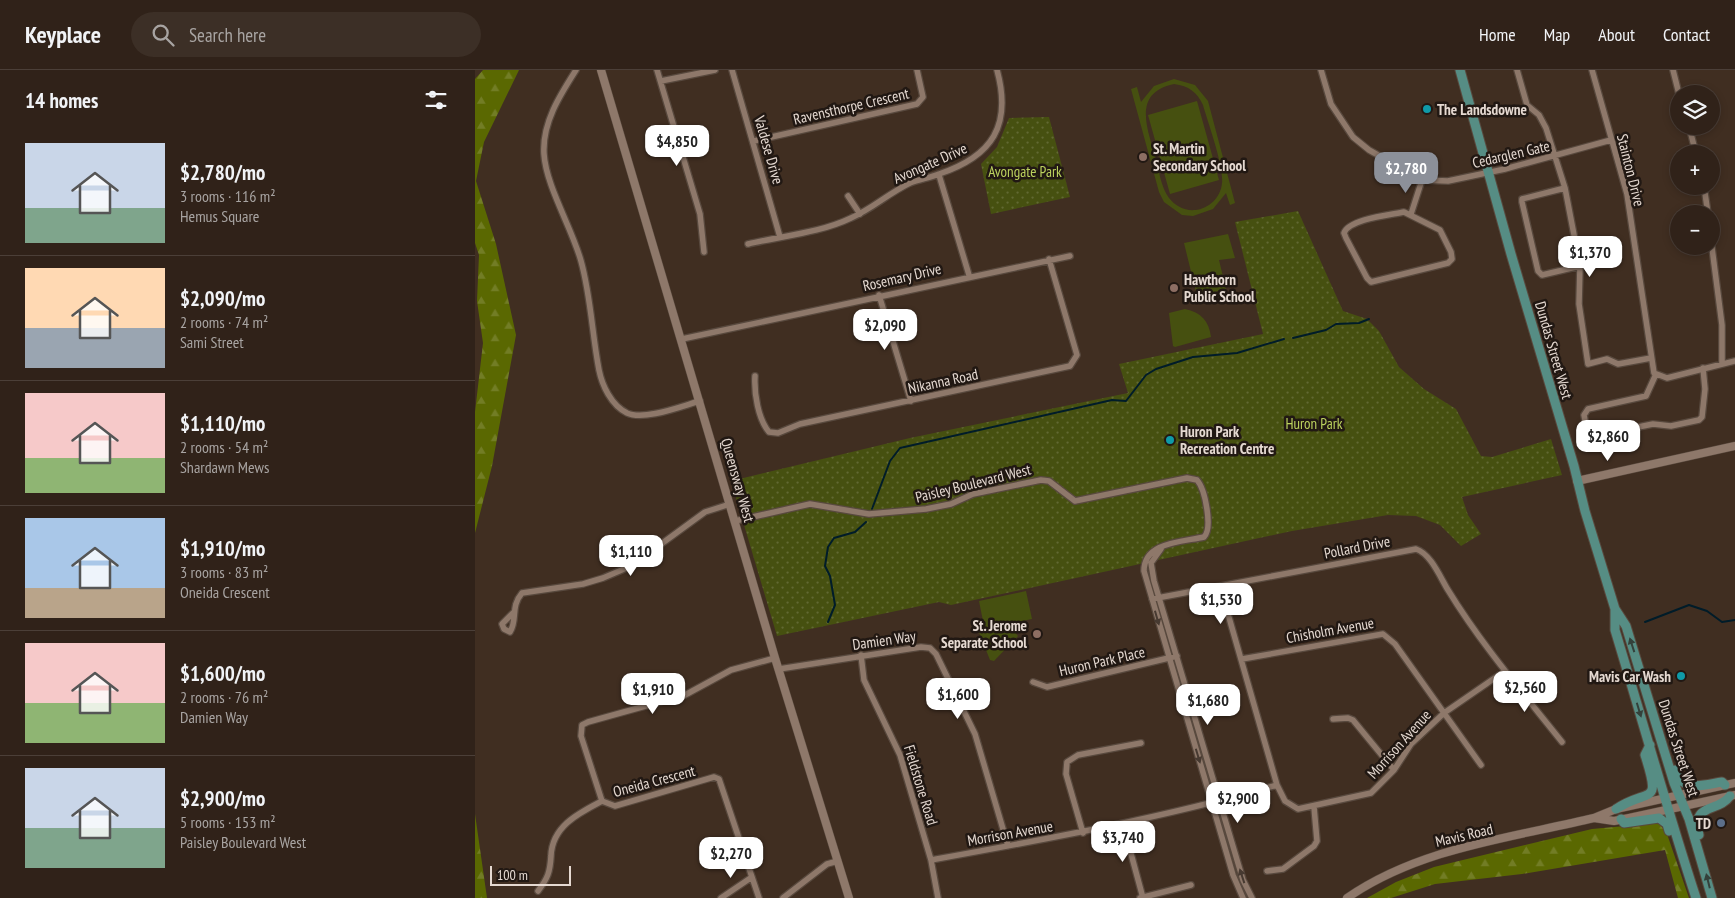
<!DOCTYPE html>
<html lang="en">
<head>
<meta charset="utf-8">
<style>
  body { margin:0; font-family:"PT Sans Narrow",sans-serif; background:#3c2f26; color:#f1f3f6; height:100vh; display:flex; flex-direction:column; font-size:19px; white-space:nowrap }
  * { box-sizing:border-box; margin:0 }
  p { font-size:16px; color:#a8a4a2 }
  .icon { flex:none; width:28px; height:28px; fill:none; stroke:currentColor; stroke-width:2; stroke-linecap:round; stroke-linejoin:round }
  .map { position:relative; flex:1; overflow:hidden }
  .drawer { display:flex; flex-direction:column; background:#302219; width:475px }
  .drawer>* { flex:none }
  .tools { position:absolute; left:1195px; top:15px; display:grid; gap:10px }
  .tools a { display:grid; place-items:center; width:50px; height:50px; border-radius:50%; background:#302219; box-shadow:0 2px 8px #0003,0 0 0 1px #4b3f38; font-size:25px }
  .scale { position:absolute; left:15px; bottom:12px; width:81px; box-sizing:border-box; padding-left:5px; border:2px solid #e5d9d1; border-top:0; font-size:14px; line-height:18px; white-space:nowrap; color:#e5d9d1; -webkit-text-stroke:4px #211813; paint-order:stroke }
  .price { position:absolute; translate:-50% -42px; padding:0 11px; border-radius:10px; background:#fff; color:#222; font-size:16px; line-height:32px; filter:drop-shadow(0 1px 2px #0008) }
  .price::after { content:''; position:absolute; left:50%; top:30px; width:15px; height:11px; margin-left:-8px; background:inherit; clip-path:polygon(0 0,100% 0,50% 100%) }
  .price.on { background:#8c9099; color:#fff }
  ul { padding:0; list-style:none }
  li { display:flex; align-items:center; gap:15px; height:125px; padding:0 25px }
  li+li { border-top:1px solid #4b3f38 }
  li span { display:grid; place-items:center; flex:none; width:140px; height:100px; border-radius:0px; color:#555 }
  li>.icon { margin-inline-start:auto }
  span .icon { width:60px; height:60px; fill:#fffc; stroke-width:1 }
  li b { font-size:21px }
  h2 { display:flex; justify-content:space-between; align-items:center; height:60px; padding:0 25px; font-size:21px }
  header { display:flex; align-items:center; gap:30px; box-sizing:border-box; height:70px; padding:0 25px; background:#302219; border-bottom:1px solid #4b3f38 }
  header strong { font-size:24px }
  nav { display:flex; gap:28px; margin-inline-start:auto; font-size:18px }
  .search { width:350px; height:45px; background:#3c2f26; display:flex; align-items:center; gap:12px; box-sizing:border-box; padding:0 18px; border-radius:28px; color:#a8a4a2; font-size:19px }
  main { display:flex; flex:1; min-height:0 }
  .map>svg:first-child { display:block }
  .grass { fill:#465010; fill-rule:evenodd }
  .forest { fill:url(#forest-firs) }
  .park { fill:url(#park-dots) }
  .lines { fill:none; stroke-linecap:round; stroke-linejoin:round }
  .stream { stroke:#001c29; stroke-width:2 }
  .street-casing { stroke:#58493e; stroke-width:8 }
  .secondary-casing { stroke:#58493e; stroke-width:9 }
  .primary-casing { stroke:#58493e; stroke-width:11 }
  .street { stroke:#8e786a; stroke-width:5.5 }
  .secondary { stroke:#8e786a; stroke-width:8 }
  .primary { stroke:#568d84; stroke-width:9 }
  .oneway { fill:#473a31 }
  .oneway2 { fill:#34413b }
  .culture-dot { fill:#0f9aa8; stroke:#211813; stroke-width:2 }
  .education-dot { fill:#8d6e63; stroke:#211813; stroke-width:2 }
  .service-dot { fill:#5c6f8a; stroke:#211813; stroke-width:2 }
  .labels { text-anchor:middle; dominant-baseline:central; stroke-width:5; stroke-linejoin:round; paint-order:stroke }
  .street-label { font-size:15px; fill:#e5d9d1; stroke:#211813 }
  .poi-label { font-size:15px; font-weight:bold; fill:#e5d9d1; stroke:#211813; text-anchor:start }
  .park-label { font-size:15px; fill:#bcd25e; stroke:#211813 }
</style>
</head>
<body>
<header>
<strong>Keyplace</strong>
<div class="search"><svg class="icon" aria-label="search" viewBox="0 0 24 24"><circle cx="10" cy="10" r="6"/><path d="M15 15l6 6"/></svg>Search here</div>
<nav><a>Home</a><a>Map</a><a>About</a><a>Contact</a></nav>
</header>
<main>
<section class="drawer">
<h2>14 homes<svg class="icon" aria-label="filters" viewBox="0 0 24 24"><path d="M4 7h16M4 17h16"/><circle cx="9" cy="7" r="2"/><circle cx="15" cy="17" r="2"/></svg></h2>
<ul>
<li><span style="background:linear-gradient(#c9d6e8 65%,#7fa58c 0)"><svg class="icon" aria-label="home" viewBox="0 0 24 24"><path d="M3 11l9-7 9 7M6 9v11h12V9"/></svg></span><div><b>$2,780/mo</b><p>3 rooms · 116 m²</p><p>Hemus Square</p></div></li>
<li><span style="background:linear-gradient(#ffd9b3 60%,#9aa5b1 0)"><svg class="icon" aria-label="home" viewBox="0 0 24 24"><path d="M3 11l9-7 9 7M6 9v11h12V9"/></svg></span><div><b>$2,090/mo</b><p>2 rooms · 74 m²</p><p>Sami Street</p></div></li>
<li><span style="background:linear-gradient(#f6c9c9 65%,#8fb573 0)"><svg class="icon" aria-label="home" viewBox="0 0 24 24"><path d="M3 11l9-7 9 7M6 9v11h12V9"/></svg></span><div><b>$1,110/mo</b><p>2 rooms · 54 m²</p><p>Shardawn Mews</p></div></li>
<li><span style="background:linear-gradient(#a9c7e8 70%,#b9a48a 0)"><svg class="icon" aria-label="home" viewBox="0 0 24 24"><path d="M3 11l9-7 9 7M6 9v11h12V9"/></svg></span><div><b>$1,910/mo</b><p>3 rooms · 83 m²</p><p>Oneida Crescent</p></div></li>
<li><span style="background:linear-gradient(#f6c9c9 60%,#8fb573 0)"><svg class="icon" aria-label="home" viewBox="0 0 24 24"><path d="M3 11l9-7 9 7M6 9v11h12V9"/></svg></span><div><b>$1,600/mo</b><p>2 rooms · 76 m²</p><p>Damien Way</p></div></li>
<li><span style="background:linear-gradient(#c9d6e8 60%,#7fa58c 0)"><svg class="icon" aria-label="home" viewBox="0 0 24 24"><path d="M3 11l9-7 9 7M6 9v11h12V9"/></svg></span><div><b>$2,900/mo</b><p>5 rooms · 153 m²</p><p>Paisley Boulevard West</p></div></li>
</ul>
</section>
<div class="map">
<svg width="1260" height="828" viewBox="0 0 1260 828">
  <defs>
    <pattern id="forest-firs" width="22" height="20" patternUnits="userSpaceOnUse" patternTransform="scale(1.25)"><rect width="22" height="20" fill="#5a6801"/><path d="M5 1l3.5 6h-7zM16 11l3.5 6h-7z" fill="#727d25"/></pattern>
    <pattern id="park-dots" width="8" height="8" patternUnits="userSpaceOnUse" patternTransform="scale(1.25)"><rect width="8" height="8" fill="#465010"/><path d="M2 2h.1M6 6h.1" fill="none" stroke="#616932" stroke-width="1.8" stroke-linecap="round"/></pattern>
  </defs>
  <rect width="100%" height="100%" fill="#402e21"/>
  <path class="grass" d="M699,9L720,15L733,31L760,133L755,135L751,123L738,139L718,146L707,145L689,132L684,122L656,19L662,17L666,32L679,16ZM699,14C714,16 722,22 728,35C733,53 749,96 747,113C746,127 734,139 720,140C710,141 700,136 694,128C686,117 684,101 681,89C673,60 656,23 699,14Z
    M722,31L744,110L695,124L673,45Z
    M753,164L760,188L744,190L751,219L722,226L709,173Z
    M710,239C726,242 734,251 736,267L700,277L698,276L694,243Z
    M551,521L557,549L533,554L543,566L519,591L515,590L501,555L508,551L504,531Z"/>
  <path class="forest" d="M8,0H44L9,72L1,111L21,174L41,265L17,396L0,463V342L8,273L2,231L4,185L0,173V9Z
    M0,744L12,828H0Z
    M1183,753L1191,761L1214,828H1203L1190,780L1047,804L960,814L916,828H892L921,812L959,797L1117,759Z"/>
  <path class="park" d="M574,47L595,127L516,144L506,94L522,77L534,48Z
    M823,141L868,241L892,249L904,261L924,297L949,319L981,339L1006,386L1017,387L1076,369L1087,405L987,427L993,445L1006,464L986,476L965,455L941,446L913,445L817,461L476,535L464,532L302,566L256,411L435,368L653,323L644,294L788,264L760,152Z"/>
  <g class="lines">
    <path class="stream" d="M818,268L851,260L861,254L884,253L894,249
      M397,439L415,391L425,378L637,330L651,331L671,305L681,299L718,287L762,283L809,269
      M353,552L360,535L355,506L350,496L353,477L359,468L380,462L391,452
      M1170,552L1214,535L1232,541L1247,552L1260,550"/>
    <defs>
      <path id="street" d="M101,0C85,25 67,53 69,84C71,116 97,158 106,191C116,227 117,264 124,300C127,315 136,335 152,343C169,351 207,336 225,331
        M182,0L225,144L229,182
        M257,0L305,167
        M846,0L856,34L878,67L894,80L947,110L973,111L1030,99L1136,70
        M1042,0L1052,35L1064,45L1071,58L1090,118L1105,196L1104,234L1113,294L1132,289L1143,294L1176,288
        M1117,0L1152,124L1179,303L1192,308L1260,291
        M1198,0L1204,24
        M186,11L240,0
        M1214,56L1221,84
        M279,71L442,34L448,27L442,0
        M464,105L494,205
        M1229,116L1233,144
        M1090,118L1047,129V132L1063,201L1067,205L1105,196
        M373,126L385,144
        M929,142L965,160L976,182L977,189L973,193L896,212L892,208L871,168L869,163C874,149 915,145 929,142Z
        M936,144L947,110
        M1236,170L1247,255V294
        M273,174C306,166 345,163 376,148C397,139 414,123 435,113C445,109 455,108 464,104C518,86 537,55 522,0
        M404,225L436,331
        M207,269L595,186
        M1181,304L1171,326L1113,339L1109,345L1112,361L1124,365L1178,354L1196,356L1224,350L1227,347L1230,319L1228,298
        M280,306C279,323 283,349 294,362L303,363L325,354L595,296L602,285L574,189
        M260,451L335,434L394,444L451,439L476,434L498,424L566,410L574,411L600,431L712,408L722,410C730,419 738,458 729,467C707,472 669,472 669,501L758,805L768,828
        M686,479L676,493L679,511L768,810L777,828
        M745,516L802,715L810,731L823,739L896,723L919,700L936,674L969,643L1030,601
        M677,529L941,479C956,484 965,507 973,520C1006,574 1048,623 1087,672
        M38,543L27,554L29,559L35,562C43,549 35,537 47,523L108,514L128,508L156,496L230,442L255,434
        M386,585L389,610L425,685L456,790L463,828
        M767,589L908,564L920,574L1006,695
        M304,599L446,577L455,578L461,584L500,664L533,776
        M558,612L572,617L702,586
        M858,649L873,648L878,650L919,700
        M648,754L668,828
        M608,763L591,704L592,692L603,685L666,673
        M456,790C572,769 688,748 802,715
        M792,801L808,799L839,776L842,771L839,737
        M63,821C73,808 75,802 76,786C77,756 104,743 127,731
        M246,828L277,807
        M284,828L244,709L239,707L140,736L127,731L106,666L107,655L113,652L210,625L256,600L300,588
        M308,828L352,794L363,791
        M665,828L716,815"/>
      <path id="secondary" d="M126,0L300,588L374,828
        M1102,411L1260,376
        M1119,748L1139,751L1154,748L1260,725
        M872,828C944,778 1035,768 1119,748L1141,739L1260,713"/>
      <path id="primary" d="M985,0L1036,184L1099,396L1110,441L1140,539L1151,556L1199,713L1214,749L1237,828
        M1140,539V560C1167,649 1192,739 1221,828
        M1200,700C1208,723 1228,715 1247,712L1250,715
        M1141,739C1174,717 1187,738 1170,685L1175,675
        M1146,749L1149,753L1184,748L1192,754L1194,761
        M1224,765C1216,732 1243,743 1255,726"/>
    </defs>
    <use href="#street" class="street-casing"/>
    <use href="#secondary" class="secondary-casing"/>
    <use href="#primary" class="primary-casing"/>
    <use href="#street" class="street"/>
    <use href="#secondary" class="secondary"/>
    <use href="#primary" class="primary"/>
  </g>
  <defs><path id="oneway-solid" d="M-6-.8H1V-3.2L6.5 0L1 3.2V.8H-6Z" transform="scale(1.25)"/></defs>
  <g class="oneway">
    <use href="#oneway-solid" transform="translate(682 548) rotate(74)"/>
    <use href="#oneway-solid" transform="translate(723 686) rotate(73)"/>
    <use href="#oneway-solid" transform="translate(767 806) rotate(-108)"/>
  </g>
  <g class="oneway2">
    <use href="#oneway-solid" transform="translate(1157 575) rotate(-108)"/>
    <use href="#oneway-solid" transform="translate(1164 640) rotate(73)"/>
    <use href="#oneway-solid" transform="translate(1233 811) rotate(-104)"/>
  </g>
  <g class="culture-dot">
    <circle cx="952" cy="39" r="5"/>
    <circle cx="695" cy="370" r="5"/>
    <circle cx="1206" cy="606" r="5"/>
  </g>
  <g class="education-dot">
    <circle cx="668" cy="87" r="5"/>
    <circle cx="699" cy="218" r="5"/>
    <circle cx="562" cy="564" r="5"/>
  </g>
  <circle class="service-dot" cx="1246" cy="753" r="5"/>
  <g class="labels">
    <g class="street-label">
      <text transform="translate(376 36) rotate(-13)">Ravensthorpe Crescent</text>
      <text transform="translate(294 80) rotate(74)">Valdese Drive</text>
      <text transform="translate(1036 84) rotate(-13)">Cedarglen Gate</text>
      <text transform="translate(455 93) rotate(-24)">Avongate Drive</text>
      <text transform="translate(1156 100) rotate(76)">Stainton Drive</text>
      <text transform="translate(427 207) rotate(-13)">Rosemary Drive</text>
      <text transform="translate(1079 280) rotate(74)">Dundas Street West</text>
      <text transform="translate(468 311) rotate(-12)">Nikanna Road</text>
      <text transform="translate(263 410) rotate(74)">Queensway West</text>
      <text transform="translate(498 413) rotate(-14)">Paisley Boulevard West</text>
      <text transform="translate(882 477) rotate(-11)">Pollard Drive</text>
      <text transform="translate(855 560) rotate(-10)">Chisholm Avenue</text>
      <text transform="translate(409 570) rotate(-8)">Damien Way</text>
      <text transform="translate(627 591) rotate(-13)">Huron Park Place</text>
      <text transform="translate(924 674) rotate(-48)">Morrison Avenue</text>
      <text transform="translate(1204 678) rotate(72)">Dundas Street West</text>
      <text transform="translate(179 711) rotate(-15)">Oneida Crescent</text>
      <text transform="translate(446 715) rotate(73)">Fieldstone Road</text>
      <text transform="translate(535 763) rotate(-10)">Morrison Avenue</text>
      <text transform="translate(989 765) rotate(-13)">Mavis Road</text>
    </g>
    <g class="poi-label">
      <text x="962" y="39">The Landsdowne</text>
      <text x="678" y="78">St. Martin<tspan x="678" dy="17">Secondary School</tspan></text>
      <text x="709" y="209">Hawthorn<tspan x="709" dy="17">Public School</tspan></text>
      <text x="705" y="361">Huron Park<tspan x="705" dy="17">Recreation Centre</tspan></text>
      <text x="552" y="555" text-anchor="end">St. Jerome<tspan x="552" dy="17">Separate School</tspan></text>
      <text x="1196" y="606" text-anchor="end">Mavis Car Wash</text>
      <text x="1236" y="753" text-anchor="end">TD</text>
    </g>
    <g class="park-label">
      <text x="550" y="101">Avongate Park</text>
      <text x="839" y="353">Huron Park</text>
    </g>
  </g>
</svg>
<div class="tools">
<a><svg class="icon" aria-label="layers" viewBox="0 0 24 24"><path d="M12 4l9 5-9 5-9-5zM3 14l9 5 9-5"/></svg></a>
<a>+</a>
<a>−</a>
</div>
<div class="scale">100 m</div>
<b class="price" style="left:202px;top:97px">$4,850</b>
<b class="price on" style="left:931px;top:124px">$2,780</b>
<b class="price" style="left:1115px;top:208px">$1,370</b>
<b class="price" style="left:410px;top:281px">$2,090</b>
<b class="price" style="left:1133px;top:392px">$2,860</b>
<b class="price" style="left:156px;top:507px">$1,110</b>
<b class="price" style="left:746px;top:555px">$1,530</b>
<b class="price" style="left:1050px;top:643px">$2,560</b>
<b class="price" style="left:178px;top:645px">$1,910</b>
<b class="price" style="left:483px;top:650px">$1,600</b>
<b class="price" style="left:733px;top:656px">$1,680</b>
<b class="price" style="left:763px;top:754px">$2,900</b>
<b class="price" style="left:648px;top:793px">$3,740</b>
<b class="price" style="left:256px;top:809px">$2,270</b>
</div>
</main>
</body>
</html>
